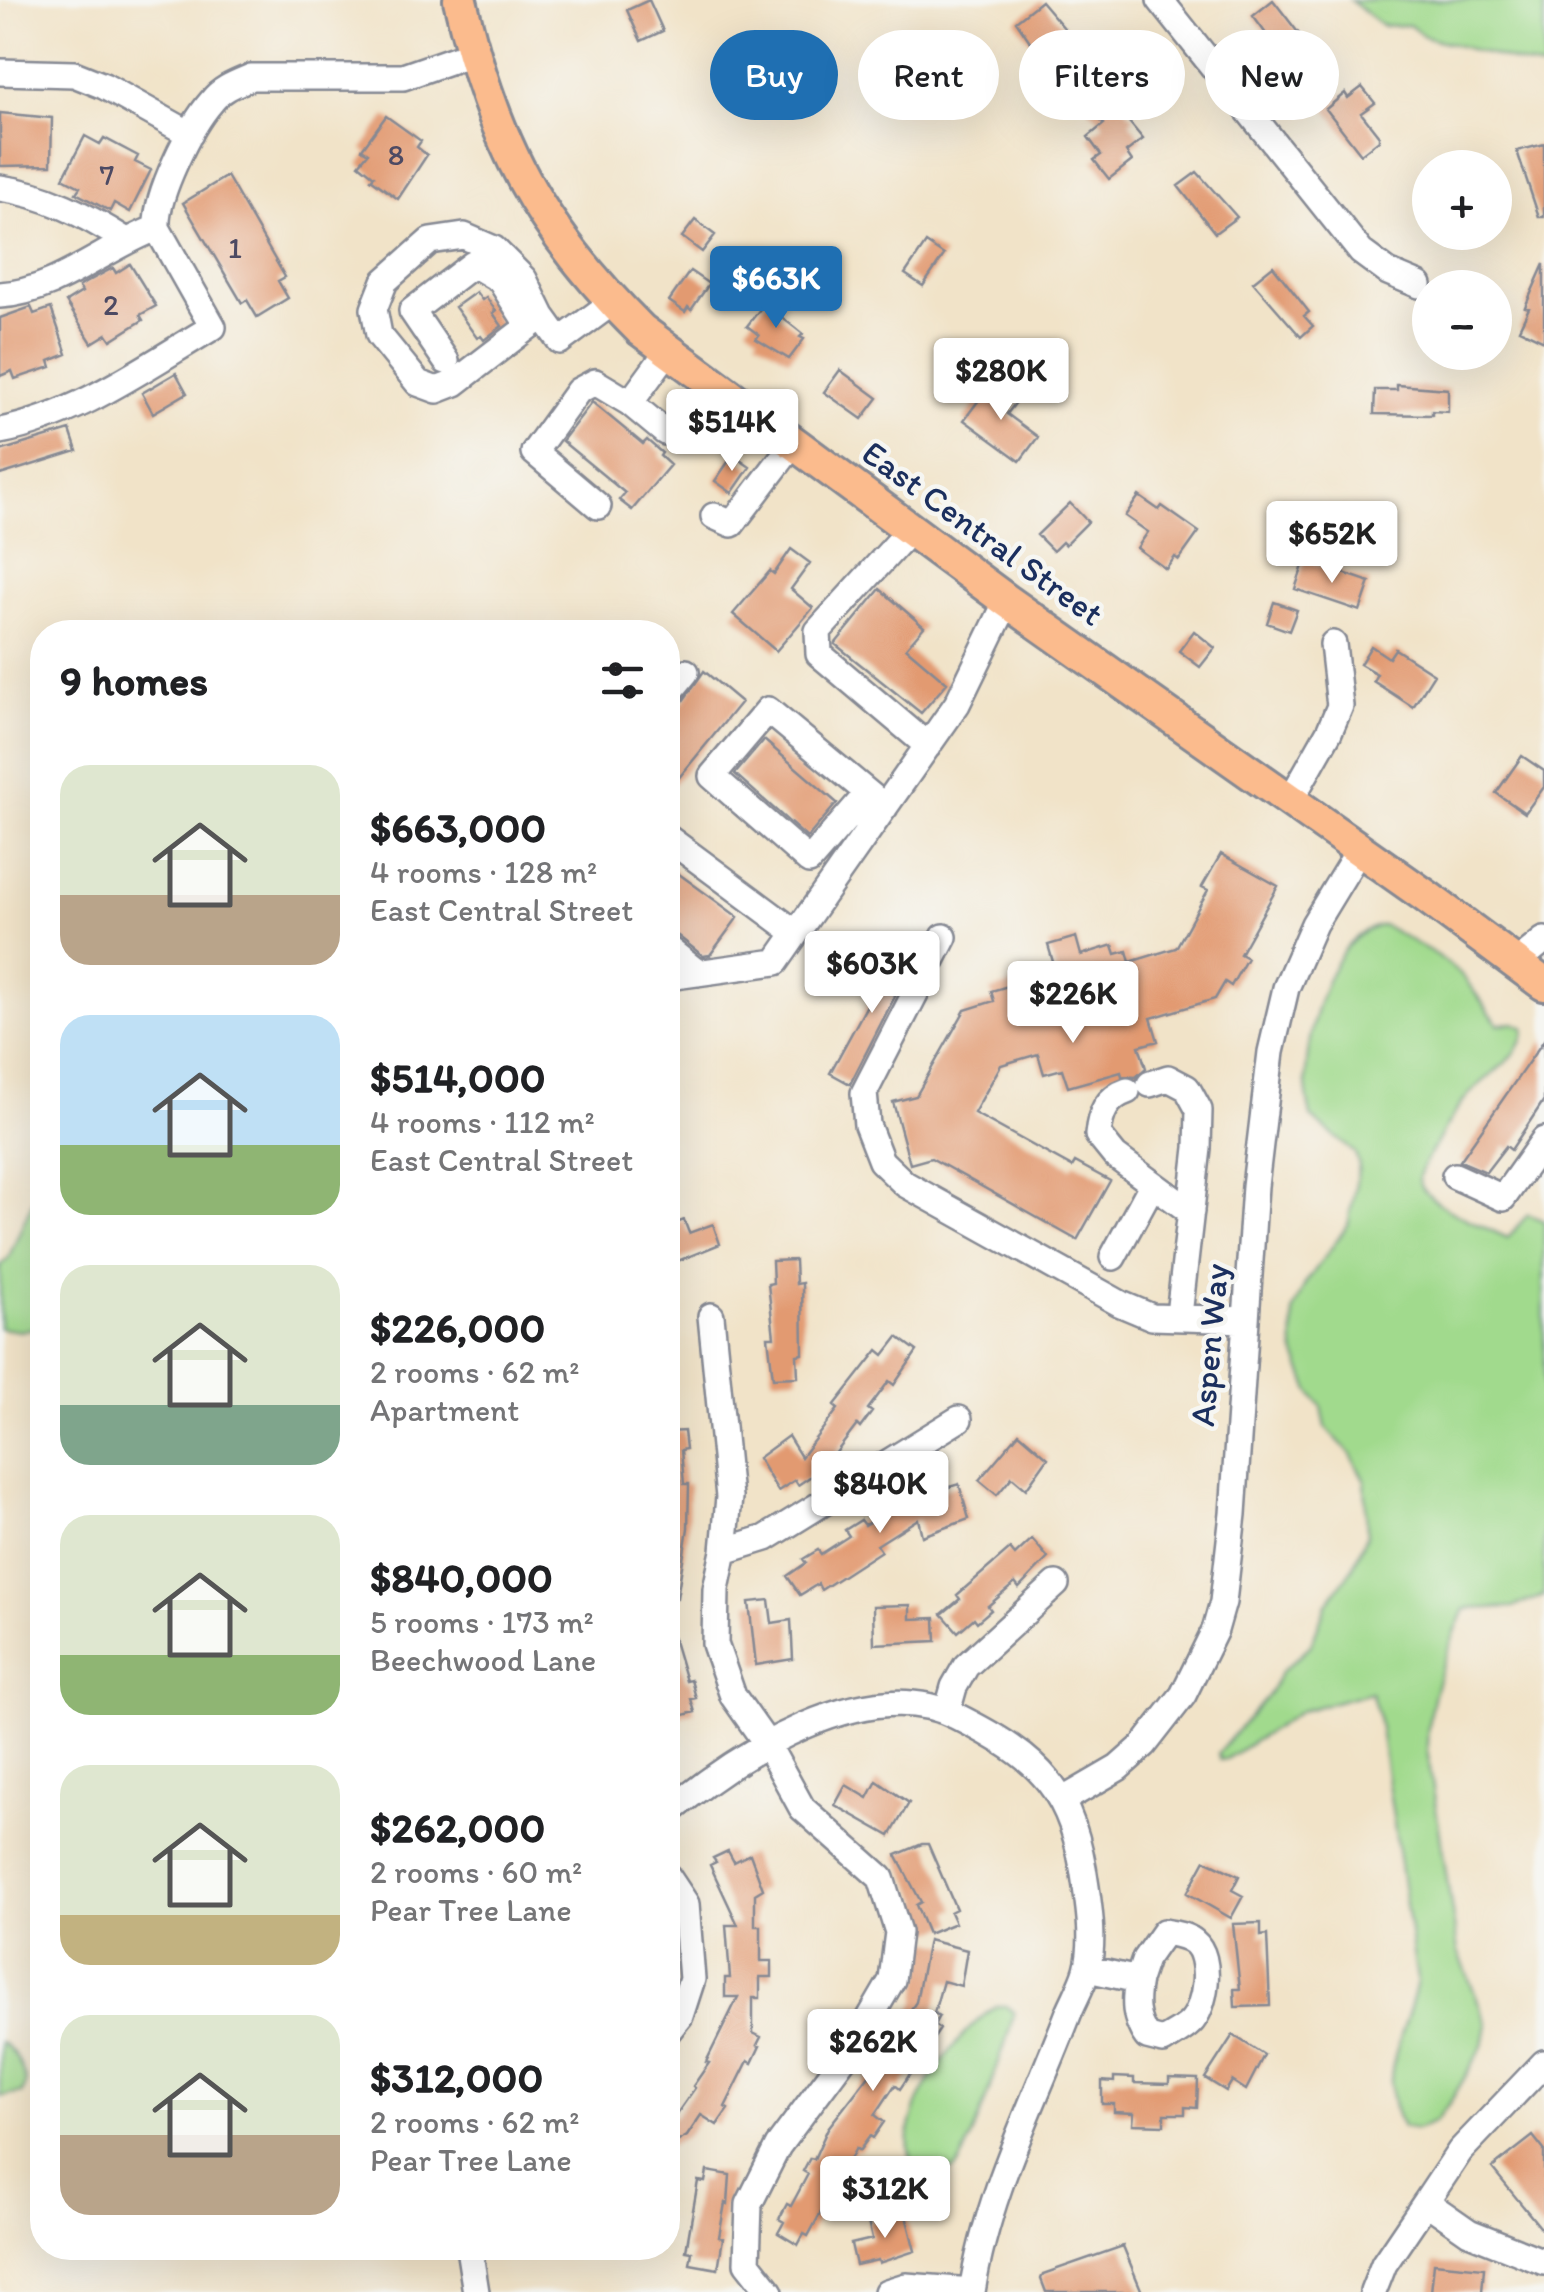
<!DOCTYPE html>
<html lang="en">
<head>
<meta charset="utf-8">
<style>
  body { margin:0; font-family:Itim,sans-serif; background:#f2f2f2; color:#202124; height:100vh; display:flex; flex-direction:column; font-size:38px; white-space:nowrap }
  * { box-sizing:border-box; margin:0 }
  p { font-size:32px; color:#757577 }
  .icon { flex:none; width:55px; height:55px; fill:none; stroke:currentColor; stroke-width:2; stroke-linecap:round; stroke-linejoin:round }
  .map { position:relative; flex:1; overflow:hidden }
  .sheet { position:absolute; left:30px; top:620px; width:650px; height:1640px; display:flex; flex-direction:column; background:#fff; border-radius:40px; box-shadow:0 10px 40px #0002 }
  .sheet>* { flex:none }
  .top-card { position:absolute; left:710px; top:30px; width:682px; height:90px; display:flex; gap:20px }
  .controls { position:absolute; left:1412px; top:150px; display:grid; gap:20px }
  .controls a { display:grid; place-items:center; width:100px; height:100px; border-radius:50%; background:#fff; box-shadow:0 10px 40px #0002; font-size:50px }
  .price { position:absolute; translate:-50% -85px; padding:0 22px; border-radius:10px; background:#fff; color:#222; font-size:32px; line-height:65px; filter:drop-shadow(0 2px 5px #0008) }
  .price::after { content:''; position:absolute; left:50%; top:60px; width:30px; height:22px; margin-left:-15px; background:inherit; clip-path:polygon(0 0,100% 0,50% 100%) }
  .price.on { background:#1f6fb2; color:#fff }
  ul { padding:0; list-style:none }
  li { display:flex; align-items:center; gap:30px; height:250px; padding:0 30px }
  li span { display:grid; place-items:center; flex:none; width:280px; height:200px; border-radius:30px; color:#555 }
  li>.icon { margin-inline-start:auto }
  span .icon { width:120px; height:120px; fill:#fffc; stroke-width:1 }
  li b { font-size:42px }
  h2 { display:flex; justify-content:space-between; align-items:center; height:120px; padding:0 30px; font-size:42px }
  .pill { padding:0 35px; border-radius:45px; background:#fff; box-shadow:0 10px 40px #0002; font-size:35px; line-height:90px }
  .pill.on { background:#1f6fb2; color:#fff }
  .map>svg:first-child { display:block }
  .green { fill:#a1da8d; stroke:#5e8476; stroke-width:2.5 }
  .building { fill:#e29a71 }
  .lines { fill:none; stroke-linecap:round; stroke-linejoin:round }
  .minor-casing { stroke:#868993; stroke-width:30 }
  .major-casing { stroke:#868993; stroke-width:38 }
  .minor { stroke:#fff; stroke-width:25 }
  .major { stroke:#fbbb8d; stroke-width:32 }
  .labels { text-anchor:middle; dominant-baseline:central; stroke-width:9; stroke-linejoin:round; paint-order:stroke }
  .number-label { font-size:30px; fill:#4d4a63 }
  .street-label { font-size:35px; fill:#1b2f5e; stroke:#f6f6f2 }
</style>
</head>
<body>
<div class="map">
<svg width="1544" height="2292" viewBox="0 0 1544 2292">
  <rect width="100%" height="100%" fill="#f6f6f2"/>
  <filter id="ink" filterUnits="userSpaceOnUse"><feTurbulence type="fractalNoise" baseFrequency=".01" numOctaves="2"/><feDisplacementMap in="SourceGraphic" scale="20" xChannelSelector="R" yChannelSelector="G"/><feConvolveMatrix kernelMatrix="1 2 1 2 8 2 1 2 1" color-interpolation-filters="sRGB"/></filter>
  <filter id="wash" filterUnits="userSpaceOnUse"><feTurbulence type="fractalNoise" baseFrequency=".0048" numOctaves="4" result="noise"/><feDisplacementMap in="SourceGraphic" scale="40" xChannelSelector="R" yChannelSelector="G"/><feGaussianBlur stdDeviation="2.25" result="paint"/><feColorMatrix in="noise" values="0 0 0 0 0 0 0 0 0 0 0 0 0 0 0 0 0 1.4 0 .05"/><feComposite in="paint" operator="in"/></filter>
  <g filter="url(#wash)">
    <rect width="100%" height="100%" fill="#f1e3c8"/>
    <path class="green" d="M1350,0H1544V70L1424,36L1409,25L1383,26Z
      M1383,925L1437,955L1462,975L1498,1024L1515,1023L1525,1028C1523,1060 1483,1076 1466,1098C1452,1114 1443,1133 1432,1151C1428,1158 1419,1170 1419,1179C1420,1203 1488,1228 1508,1238L1528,1214L1544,1221V1596L1513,1607L1465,1609C1446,1653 1426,1701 1427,1749L1458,1951L1487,2024L1483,2046L1452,2099L1436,2121L1416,2130L1403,2127C1372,2077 1409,2030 1417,1980L1378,1715L1371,1692L1301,1711L1226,1759L1220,1760L1218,1753L1268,1695L1281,1672L1311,1645L1326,1605L1353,1567L1367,1535L1365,1481L1350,1453L1326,1428L1322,1407L1310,1391L1294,1350L1293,1311L1305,1284L1348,1225L1359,1166L1355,1153L1311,1117C1309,1105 1305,1091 1306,1078C1307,1031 1328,934 1383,925Z
      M42,1194V1326L20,1331L0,1328V1266L8,1259L34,1198Z
      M997,2006H1006L1014,2013C1009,2034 968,2157 956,2168C949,2174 935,2176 926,2178C872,2138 957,2030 997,2006Z
      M0,2042C15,2049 21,2066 26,2082L22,2093L0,2097Z"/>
    <g id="blocks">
      <path class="building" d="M649,0L663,31L641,41L627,10Z
        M1273,0L1310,48L1289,65L1253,16Z
        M1041,1L1076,42L1046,65L1016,21Z
        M1362,87L1375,103L1361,113L1379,136V140L1361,154L1326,109L1345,93L1348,98Z
        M1109,89L1134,118L1129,122L1143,139L1126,152L1132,161L1109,179L1094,160L1101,155L1088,137L1104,124L1088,108Z
        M0,113L52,118L51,165L0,166Z
        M386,116L421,141L417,147L427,155L398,199L371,179L374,176L359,164L368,153L362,149Z
        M85,136L100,144L104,138L138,156L135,162L151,170L130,212L114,203L110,211L76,193L80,187L63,178Z
        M1544,144V217H1539L1517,151Z
        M1197,172L1237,217L1215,233L1178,186Z
        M227,176L285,277L278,281L288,298L257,317L247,300L242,303L183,203Z
        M695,220L715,235L702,252L682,237Z
        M926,243L944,255L923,286L905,274Z
        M130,264L156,306L140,315L143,320L111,340L107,334L92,343L66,302L82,292L79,287L85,283L113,268L116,273Z
        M1544,264V341L1519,329L1529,308L1525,307Z
        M1273,266L1309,312L1304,316L1313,326L1301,337L1253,282Z
        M690,271L709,284L691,310L688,307L685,312L669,301Z
        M476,292L482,300L486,297L496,311L493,313L502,326L484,340L481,336L477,338L455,307Z
        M767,300L779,310L776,313L803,334L800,337L804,339L789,359L756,339L759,335L747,326Z
        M31,307L34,314L51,308L67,354L49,361L51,367L15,379L12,371L0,376V318Z
        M840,370L878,398L862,419L824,392Z
        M176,373L187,393L153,413L142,393Z
        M995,385L1017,401L1007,414L1038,437L1020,461L964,420L982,396L985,399Z
        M1397,385L1448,389V412L1432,411V415L1374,414L1375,390H1397Z
        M592,402L643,444L647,440L662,453L660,456L670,465L632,510L619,500L625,493L562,441Z
        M70,430L77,451L0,475V451Z
        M733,455L750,467L732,493L715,481Z
        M1139,496L1159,510L1162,506L1199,532L1179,560L1175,557L1166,569L1137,548L1148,532L1125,516Z
        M1070,503L1088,522L1065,545L1062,542L1053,551L1037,535Z
        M791,549L810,563L791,589L813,608L776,651L733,614L770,571L774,574Z
        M1305,560L1370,582L1360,611L1295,589Z
        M880,589L924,627L906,648L947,683L921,713L835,644Z
        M1274,602L1297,610L1289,631L1267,623Z
        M1194,631L1215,648L1200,667L1179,651Z
        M1371,646L1389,658L1395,649L1434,674L1413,707L1373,681L1377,674L1360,664Z
        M704,671L741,702L668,791V715L681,704Z
        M764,740L837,803L807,838L735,774Z
        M1522,756L1544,771V787L1525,813L1496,793Z
        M1221,854L1278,886L1240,954L1247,958L1231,986L1225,982L1215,999L1151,1018L1158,1041L1139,1046L1146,1068L1136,1077L1122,1076L1121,1072L1068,1087L1062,1069L1044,1074L1038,1054L1001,1065L974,1113L1072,1167L1075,1162L1110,1181L1077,1240L931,1158L910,1164L893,1102L916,1096L965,1010L994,1001L991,991L1056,972L1048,945L1076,937L1081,955L1113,945L1116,954L1127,951L1130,962L1176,948L1208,890L1202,887Z
        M668,866L738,917L710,955L703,956L678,936L668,933Z
        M899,948L915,957L850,1084L830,1073L872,996L866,993L878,970L885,974Z
        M1544,1040V1100L1511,1150L1506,1146L1486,1172L1460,1161Z
        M684,1220L689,1233L713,1224L720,1244L668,1265V1226Z
        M795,1260L796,1284L802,1283L803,1354L797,1355L798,1377L773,1378L768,1337H774L768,1284L773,1283L772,1261Z
        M898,1337L917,1351L894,1385L889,1381L868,1409L872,1412L860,1428L857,1425L835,1454L814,1466L817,1472L798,1485L795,1480L778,1491L758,1458L788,1436L801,1457L838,1409L834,1406L878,1350L884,1355Z
        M684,1431L686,1449L681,1450L684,1484H689L688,1528L677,1598H668V1432Z
        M1019,1433L1048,1458L1026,1489L1012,1477L997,1495L979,1480Z
        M959,1484L969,1519L922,1536L918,1519L877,1545L881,1551L821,1590L818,1584L800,1595L787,1576L806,1563L803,1559L818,1550L821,1554L849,1536L845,1530L861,1520L865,1525L903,1501Z
        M1032,1539L1048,1558L1019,1588L1015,1583L988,1606L991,1610L977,1622L974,1618L958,1632L942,1614L960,1599L957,1595L1010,1549L1015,1555Z
        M769,1600L772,1623L791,1620L793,1659L756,1665L749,1602Z
        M910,1605V1619L935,1618L936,1641L874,1644L873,1606Z
        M672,1634L686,1681L691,1680L696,1698L691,1699L695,1712L672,1718L668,1703V1635Z
        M877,1781L909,1803L890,1836L835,1805L846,1785L868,1798Z
        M922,1844H928L956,1909L950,1912L955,1923L928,1934L916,1905L921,1902L896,1855Z
        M728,1851L734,1862L750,1854L763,1889L755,1894V1926H761V1961H772V1977H760V1998H753V2033L761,2037L757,2045L760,2046L752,2063L748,2061L725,2107L728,2109L717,2125L701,2115L687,2136L668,2147V2119L676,2115L695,2088L693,2086L709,2063L706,2062L738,1997H725V1978H730L726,1925H738L710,1865L716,1862L713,1858Z
        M1205,1860L1239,1876L1232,1890L1243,1896L1231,1918L1187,1893Z
        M1261,1923V1936L1267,1935L1270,2006L1235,2007L1234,1989H1240L1233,1924Z
        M928,1940L967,1950L961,1986L943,1981L934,2013L939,2016L934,2025L940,2029L900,2089L895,2085L875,2115L884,2122L873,2138L870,2136L859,2151L856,2148L808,2236L804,2234L798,2245L778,2233L784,2222L779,2219L787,2204L791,2206L808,2174L803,2171L810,2158L814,2159L828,2128L906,2028L901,2024L916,2002Z
        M1233,2035L1264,2055L1246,2090L1232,2081L1226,2091L1205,2078Z
        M1114,2077L1134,2078V2083L1169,2084V2078L1198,2079L1197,2108L1185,2107V2114H1164V2125L1133,2124L1134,2113L1114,2112V2104H1102V2081L1114,2082Z
        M1533,2136L1544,2150V2232L1492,2168Z
        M707,2171L730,2175L728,2204L725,2203L719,2237L723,2238L718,2269L690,2264L692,2252L686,2251L698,2181L705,2182Z
        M905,2212L915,2251L879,2263L878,2260L856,2265L851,2244L872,2239L868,2222Z
        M1123,2246L1142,2292H1046L1041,2279L1043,2274Z
        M1434,2263L1484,2268L1482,2292H1431Z"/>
    </g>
  </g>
  <g filter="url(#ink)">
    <use href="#blocks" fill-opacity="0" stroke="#868993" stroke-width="2.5"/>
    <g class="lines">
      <defs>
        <path id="minor" d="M1160,0L1361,252L1388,272L1419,285
          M0,72L74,74L104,86L190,134
          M0,188C45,194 86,215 125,240
          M0,295C57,292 105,247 157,228
          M542,316L455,383L437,390L418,383L379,335L374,309L385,281L430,241L464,236L494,249L524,279L542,316L560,341L613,302
          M446,361L412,311L473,264L500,280L529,326
          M0,431C78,416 145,367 213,327L157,228C155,196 190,126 212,101C222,88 237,83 251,77H403L472,53
          M665,432L630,403L668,351
          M598,506L534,452L578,391L595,382L630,403
          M714,516L732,524L793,444
          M910,530L818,631L819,654L928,746
          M668,694L686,672
          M868,793L809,861L712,776L768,710L885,807
          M1290,801L1329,732L1340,706L1333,644
          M668,838L796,933
          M944,937L864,1093L867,1125L881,1161L905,1184L1121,1304L1152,1317L1246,1320
          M668,949L698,973
          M1517,962L1544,940
          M668,977L776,962L957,704L1007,601
          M1150,1084L1168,1078L1187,1088L1199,1110L1198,1148L1179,1315
          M1127,1091C1106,1098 1100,1114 1098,1135L1115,1156L1191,1212
          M1455,1176L1503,1198L1544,1140
          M1113,1257L1152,1185
          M711,1316L729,1497L724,1551L716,1589L715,1644L733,1696L767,1744L802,1808L881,1878L898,1932L892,1980L857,2040L778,2146L749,2204L747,2263L770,2292
          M724,1551L766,1538L959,1419
          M947,1712L954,1687L966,1666L1056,1584
          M1063,1800L1118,1768L1144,1745L1183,1695L1215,1630L1223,1602L1233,1514L1255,1186L1271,1052L1286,988L1314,924L1359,850
          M668,1813C736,1756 865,1671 956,1716C1042,1759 1073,1790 1086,1887C1090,1913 1094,1944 1087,1970C1083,1984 1075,1998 1069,2012C1034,2104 987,2194 972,2292
          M668,1877L686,1904L692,1979L680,2016L668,2031
          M1088,1969L1138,1980L1145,1959L1164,1932C1174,1934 1186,1935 1194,1942C1213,1957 1206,2008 1190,2023C1183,2030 1172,2035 1163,2041L1147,2037C1134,2019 1134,2002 1138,1980
          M1426,2202L1460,2151L1544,2063
          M469,2248L476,2292
          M887,2292L906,2286L972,2291
          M1373,2292L1384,2264L1426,2202L1469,2232L1544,2262"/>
        <path id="major" d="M460,0C493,142 537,227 641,330L1007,601L1427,897L1544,984"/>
      </defs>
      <use href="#minor" class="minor-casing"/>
      <use href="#major" class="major-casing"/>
      <use href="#minor" class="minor"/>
      <use href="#major" class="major"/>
    </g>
  </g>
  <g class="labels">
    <g class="number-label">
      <text x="396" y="154">8</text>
      <text x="107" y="174">7</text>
      <text x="235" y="247">1</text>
      <text x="111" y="304">2</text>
    </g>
    <g class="street-label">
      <text transform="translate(983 533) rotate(36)">East Central Street</text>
      <text transform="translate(1209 1345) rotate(-85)">Aspen Way</text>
    </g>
  </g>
</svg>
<div class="controls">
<a>+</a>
<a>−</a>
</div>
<b class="price on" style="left:776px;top:331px">$663K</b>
<b class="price" style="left:1001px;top:423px">$280K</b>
<b class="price" style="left:732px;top:474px">$514K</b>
<b class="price" style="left:1332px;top:586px">$652K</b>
<b class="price" style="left:872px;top:1016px">$603K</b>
<b class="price" style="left:1073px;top:1046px">$226K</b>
<b class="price" style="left:880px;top:1536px">$840K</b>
<b class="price" style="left:873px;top:2094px">$262K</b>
<b class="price" style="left:885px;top:2241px">$312K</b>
<div class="top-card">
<a class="pill on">Buy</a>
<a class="pill">Rent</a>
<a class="pill">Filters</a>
<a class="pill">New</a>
</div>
<section class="sheet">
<h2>9 homes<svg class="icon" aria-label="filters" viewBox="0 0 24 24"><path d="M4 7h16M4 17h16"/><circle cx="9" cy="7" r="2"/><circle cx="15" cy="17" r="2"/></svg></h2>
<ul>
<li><span style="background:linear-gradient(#dfe7d0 65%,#b9a48a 0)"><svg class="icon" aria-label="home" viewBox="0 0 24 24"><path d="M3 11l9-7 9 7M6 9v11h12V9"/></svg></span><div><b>$663,000</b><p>4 rooms · 128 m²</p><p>East Central Street</p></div></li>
<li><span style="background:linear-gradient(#bfe0f5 65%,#8fb573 0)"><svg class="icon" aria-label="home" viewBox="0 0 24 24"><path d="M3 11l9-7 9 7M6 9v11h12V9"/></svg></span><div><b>$514,000</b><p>4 rooms · 112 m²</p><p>East Central Street</p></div></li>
<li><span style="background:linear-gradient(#dfe7d0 70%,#7fa58c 0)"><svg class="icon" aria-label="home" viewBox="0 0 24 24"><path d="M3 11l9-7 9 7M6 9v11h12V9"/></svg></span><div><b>$226,000</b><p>2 rooms · 62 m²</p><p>Apartment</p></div></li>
<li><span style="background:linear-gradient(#dfe7d0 70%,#8fb573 0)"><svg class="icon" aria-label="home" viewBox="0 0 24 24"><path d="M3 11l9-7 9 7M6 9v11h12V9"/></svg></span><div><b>$840,000</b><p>5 rooms · 173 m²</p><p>Beechwood Lane</p></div></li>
<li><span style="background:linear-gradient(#dfe7d0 75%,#c2b280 0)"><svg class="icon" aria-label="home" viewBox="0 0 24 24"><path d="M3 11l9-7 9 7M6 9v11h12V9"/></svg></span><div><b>$262,000</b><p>2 rooms · 60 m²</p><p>Pear Tree Lane</p></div></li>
<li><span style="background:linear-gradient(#dfe7d0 60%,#b9a48a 0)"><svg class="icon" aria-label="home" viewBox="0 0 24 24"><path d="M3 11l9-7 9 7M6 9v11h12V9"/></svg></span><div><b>$312,000</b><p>2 rooms · 62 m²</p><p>Pear Tree Lane</p></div></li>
</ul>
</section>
</div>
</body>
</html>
